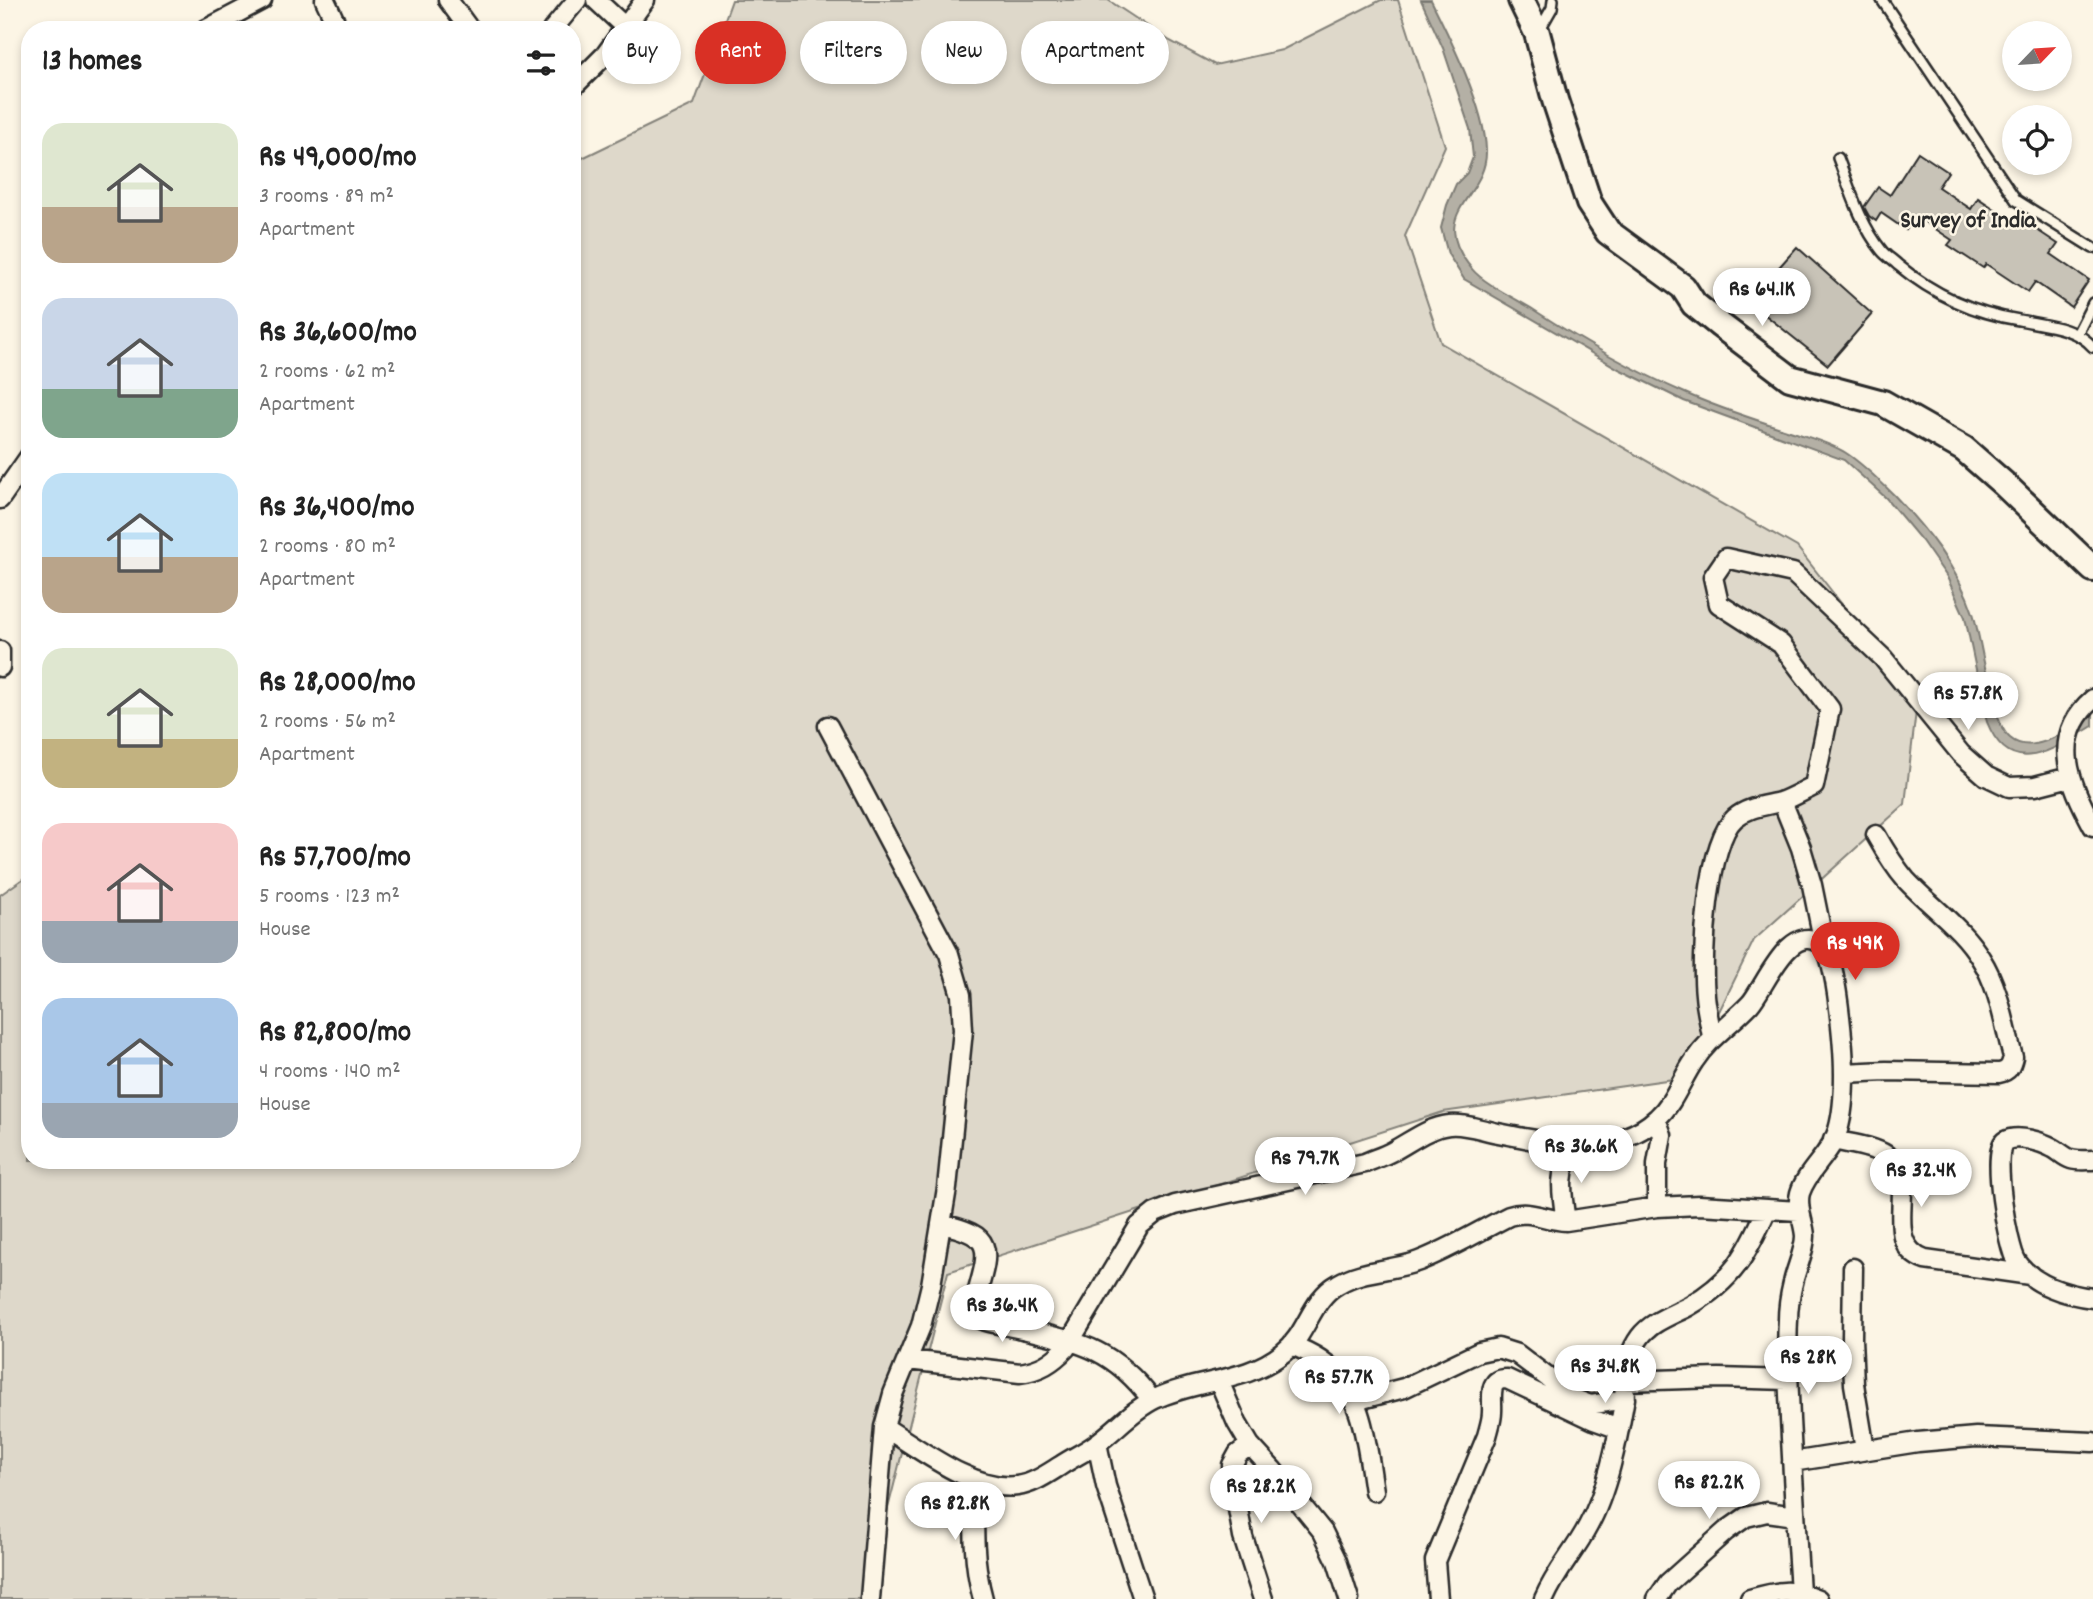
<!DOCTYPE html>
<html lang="en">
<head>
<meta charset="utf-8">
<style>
  body { margin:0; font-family:Dekko,sans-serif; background:#f6f6f6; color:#222; height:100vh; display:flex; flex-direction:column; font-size:26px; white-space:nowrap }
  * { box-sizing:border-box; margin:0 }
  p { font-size:23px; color:#767676 }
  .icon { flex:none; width:38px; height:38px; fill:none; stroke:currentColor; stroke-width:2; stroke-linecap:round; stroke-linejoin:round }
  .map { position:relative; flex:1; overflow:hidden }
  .sheet { position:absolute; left:21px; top:21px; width:560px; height:1148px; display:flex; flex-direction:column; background:#fff; border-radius:28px; box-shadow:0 4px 10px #0003 }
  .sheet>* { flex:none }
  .guide { position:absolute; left:602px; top:21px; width:665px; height:63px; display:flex; gap:14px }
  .needle { width:46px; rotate:65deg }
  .fabs { position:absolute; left:2002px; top:21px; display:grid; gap:14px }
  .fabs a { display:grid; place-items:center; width:70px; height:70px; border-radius:50%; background:#fff; box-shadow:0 4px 10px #0003; font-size:35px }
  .price { position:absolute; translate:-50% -60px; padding:0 16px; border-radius:24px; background:#fff; color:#222; font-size:23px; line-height:46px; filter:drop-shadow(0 2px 4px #0008) }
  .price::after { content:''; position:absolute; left:50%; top:42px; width:21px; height:16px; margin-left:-10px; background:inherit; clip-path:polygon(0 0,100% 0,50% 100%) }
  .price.active { background:#d93025; color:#fff }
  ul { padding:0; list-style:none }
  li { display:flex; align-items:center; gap:21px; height:175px; padding:0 21px }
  li span { display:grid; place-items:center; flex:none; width:196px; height:140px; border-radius:21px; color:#555 }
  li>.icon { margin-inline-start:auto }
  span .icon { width:84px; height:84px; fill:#fffc; stroke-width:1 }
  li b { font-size:30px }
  h2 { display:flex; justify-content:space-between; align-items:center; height:84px; padding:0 21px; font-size:30px }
  .pill { padding:0 24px; border-radius:32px; background:#fff; box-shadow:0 4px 10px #0003; font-size:24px; line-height:63px }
  .pill.active { background:#d93025; color:#fff }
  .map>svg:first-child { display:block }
  .green { fill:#ded8ca; stroke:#84827a; stroke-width:2 }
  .water { fill:#b4b0a5; stroke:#7d7b74; stroke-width:2 }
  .building { fill:#c8c3b7; stroke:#2b2b2b; stroke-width:2 }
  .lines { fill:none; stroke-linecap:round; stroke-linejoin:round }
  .lane-casing { stroke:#2b2b2b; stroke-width:14 }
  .street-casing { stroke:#2b2b2b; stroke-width:23 }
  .secondary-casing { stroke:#2b2b2b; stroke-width:30 }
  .lane { stroke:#fcf5e5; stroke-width:9 }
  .street { stroke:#fcf5e5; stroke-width:18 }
  .secondary { stroke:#fcf5e5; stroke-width:24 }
  .labels { text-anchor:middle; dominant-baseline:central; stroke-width:5; stroke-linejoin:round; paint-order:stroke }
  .neighbourhood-label { font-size:24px; font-weight:bold; fill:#2b2b2b; stroke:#fcf5e5 }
</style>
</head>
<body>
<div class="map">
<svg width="2093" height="1599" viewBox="0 0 2093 1599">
  <rect width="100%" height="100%" fill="#fcf5e5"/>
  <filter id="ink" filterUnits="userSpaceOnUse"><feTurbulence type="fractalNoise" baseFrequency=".0143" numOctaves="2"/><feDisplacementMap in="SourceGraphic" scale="14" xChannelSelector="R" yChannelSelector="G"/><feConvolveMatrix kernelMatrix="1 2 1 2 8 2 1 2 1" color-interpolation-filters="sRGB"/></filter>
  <g filter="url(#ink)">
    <path class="green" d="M732,0H1108L1170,41L1215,65L1282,50L1381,0H1398L1445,146L1405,236L1441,343L1797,547L1881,654L1916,711L1905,804L1754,940L1687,1077L1443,1112L948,1272L865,1599H0V895L30,874V1160H572V163L694,104Z"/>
    <path class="water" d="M1421,0H1431C1450,38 1485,108 1486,150C1488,198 1424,212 1472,269C1483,283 1518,300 1534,310C1580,340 1635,371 1685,393C1720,409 1757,420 1793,432C1810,438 1831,443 1846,453C1863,464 1880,481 1894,495C1926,529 1958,568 1973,613C1982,641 1991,722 2010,738C2033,758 2072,727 2093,715V726C2054,748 2011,782 1987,722L1965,617L1947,577L1922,541L1886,498L1844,460L1684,401L1619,369L1464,279L1448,254L1441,228L1447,205L1456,184L1467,173L1473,157L1470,129L1443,48Z"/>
    <path class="building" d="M1918,152L1948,172L1938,187L1971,209L1978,198L2019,225L2022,220L2058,244L2051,254L2089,280L2071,307L2035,282L2028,292L1986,264L1983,268L1948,245L1952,240L1916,216L1906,230L1881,213L1876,221L1869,216L1864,207L1878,187L1890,195Z
      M1797,247L1872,314L1828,365L1739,294L1754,274L1765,283Z"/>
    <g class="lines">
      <defs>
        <path id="lane" d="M1882,0L2016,200L2093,248
          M1540,29L1552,8L1553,0
          M1838,158C1850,189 1860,224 1882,251C1886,256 1893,260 1898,265C1933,294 1974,313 2019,320C2043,325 2076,327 2093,347
          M2077,334L2093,303"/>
        <path id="street" d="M325,0L339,30
          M448,0L470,30
          M596,0L626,28
          M205,30L262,0
          M552,30L577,0
          M572,88L605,55L645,0
          M0,499L30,456
          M0,651V667
          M2093,699C2049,737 2070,783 2093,826
          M828,726L949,954L961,995L963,1030L947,1188L931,1285L921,1326L893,1394L884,1427L870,1599
          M1782,801L1801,848L1812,885L1824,944
          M1712,1037C1710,1023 1706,1009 1705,995C1701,959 1707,842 1735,818C1748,807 1764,806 1780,802C1791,798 1803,791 1814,786L1830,709L1781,644L1719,604L1713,577L1726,558L1793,573L1883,658L1961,754L1986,776L2009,787L2035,786L2070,777
          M1844,1073L1886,1071L1999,1073C2009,1071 2011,1066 2013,1057C2004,1024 1999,987 1981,959C1963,928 1930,906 1906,880C1894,866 1885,851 1876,835
          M1656,1119L1662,1135L1657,1164V1207
          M1833,1140C1850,1144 1872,1146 1886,1155C1923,1179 1877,1242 1925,1260L2030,1275
          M2093,1160C2086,1160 2078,1161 2071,1159C2064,1157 2059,1151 2053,1148C2042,1142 2017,1134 2005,1141C1991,1149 2007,1247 2017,1262C2033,1285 2066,1295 2093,1298
          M1566,1221C1561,1190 1558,1173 1574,1145
          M941,1224C994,1235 990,1248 977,1294C974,1302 972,1308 975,1316C988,1324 1007,1325 1022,1329C1083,1343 1113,1349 1152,1400
          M1853,1268L1852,1338L1854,1384L1865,1450
          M1292,1345C1303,1350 1316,1355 1325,1363C1364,1392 1367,1448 1374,1491
          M908,1360L1020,1373C1040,1370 1052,1363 1066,1348L1139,1226L1155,1213L1175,1205L1365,1163C1374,1159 1384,1156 1393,1151C1410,1142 1429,1127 1449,1125C1464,1123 1482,1130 1498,1133C1549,1143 1614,1158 1657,1118C1674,1103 1681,1080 1694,1061C1709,1038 1731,1024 1750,1004C1765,988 1789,920 1822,944C1837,954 1844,1054 1844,1075C1844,1093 1843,1113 1838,1130C1831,1154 1807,1170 1800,1193C1796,1208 1804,1221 1805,1236C1805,1251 1796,1268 1793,1283C1790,1295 1788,1308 1788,1320C1786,1353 1789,1386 1790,1419C1793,1476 1796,1534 1800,1591
          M1219,1381L1237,1423L1250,1445L1272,1469L1323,1532L1337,1561L1349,1599
          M1624,1381L1719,1378L1788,1380
          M1354,1401L1404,1388L1479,1352L1498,1348L1517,1354L1577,1400L1590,1405L1625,1399
          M884,1427C920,1449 974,1492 1017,1486C1033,1484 1047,1474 1060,1466C1072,1458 1085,1452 1096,1444C1116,1430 1132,1410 1155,1399C1197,1379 1246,1383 1283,1353C1308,1334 1310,1300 1338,1284C1362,1269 1393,1271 1419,1261C1450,1249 1479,1231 1509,1216C1529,1209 1545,1220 1566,1221L1657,1207L1699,1205L1799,1211
          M1097,1443L1106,1486L1143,1599
          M1250,1445L1238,1454L1232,1465L1233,1481L1243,1537L1263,1599
          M1792,1462L1918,1442L1976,1437L2093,1442
          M975,1480C974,1521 972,1560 983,1599
          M1438,1599L1435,1561L1487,1436C1489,1428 1492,1420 1492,1412C1493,1398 1487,1378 1507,1379L1594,1420L1619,1429
          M1544,1599C1557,1569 1574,1553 1588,1526C1607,1492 1617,1442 1624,1403C1626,1396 1624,1390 1624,1382C1625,1368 1631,1349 1640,1337C1651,1322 1672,1315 1689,1306C1733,1281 1747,1254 1767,1209
          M1657,1599L1668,1583L1726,1531L1746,1517L1767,1512L1795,1516
          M1750,1599C1777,1591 1792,1588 1818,1599"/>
        <path id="secondary" d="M1521,0L1537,33L1555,100L1589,203L1608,232L1683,287L1694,304L1720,325L1790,378L1883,403L1964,449L2004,484L2093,569"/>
      </defs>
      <use href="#lane" class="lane-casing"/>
      <use href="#street" class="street-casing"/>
      <use href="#secondary" class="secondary-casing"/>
      <use href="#lane" class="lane"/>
      <use href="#street" class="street"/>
      <use href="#secondary" class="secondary"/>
    </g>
  </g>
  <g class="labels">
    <g class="neighbourhood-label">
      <text x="1968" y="222">Survey of India</text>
    </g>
  </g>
</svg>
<div class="fabs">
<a><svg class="needle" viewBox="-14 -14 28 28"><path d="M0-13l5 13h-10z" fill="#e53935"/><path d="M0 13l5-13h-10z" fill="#767676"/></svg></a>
<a><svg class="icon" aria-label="locate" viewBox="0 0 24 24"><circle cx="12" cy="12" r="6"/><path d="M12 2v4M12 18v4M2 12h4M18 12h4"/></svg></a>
</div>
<b class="price" style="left:1762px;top:328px">Rs 64.1K</b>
<b class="price" style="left:1968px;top:732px">Rs 57.8K</b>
<b class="price active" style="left:1855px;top:982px">Rs 49K</b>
<b class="price" style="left:1581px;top:1185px">Rs 36.6K</b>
<b class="price" style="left:1305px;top:1197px">Rs 79.7K</b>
<b class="price" style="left:1921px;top:1209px">Rs 32.4K</b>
<b class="price" style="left:1002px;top:1344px">Rs 36.4K</b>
<b class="price" style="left:1808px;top:1396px">Rs 28K</b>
<b class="price" style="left:1605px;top:1405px">Rs 34.8K</b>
<b class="price" style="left:1339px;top:1416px">Rs 57.7K</b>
<b class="price" style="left:1709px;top:1521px">Rs 82.2K</b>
<b class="price" style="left:1261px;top:1525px">Rs 28.2K</b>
<b class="price" style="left:955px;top:1542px">Rs 82.8K</b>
<div class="guide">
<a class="pill">Buy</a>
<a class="pill active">Rent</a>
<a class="pill">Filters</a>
<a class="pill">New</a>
<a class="pill">Apartment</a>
</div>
<section class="sheet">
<h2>13 homes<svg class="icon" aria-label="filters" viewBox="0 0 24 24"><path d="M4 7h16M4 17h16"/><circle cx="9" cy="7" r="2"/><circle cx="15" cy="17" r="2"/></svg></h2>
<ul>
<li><span style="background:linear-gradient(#dfe7d0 60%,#b9a48a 0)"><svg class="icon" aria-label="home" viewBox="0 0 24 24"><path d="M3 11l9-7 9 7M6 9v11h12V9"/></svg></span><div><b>Rs 49,000/mo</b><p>3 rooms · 89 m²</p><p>Apartment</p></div></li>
<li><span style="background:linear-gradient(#c9d6e8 65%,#7fa58c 0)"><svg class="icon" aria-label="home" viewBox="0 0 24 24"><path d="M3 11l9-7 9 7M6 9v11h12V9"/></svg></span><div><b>Rs 36,600/mo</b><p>2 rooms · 62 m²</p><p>Apartment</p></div></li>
<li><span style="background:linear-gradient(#bfe0f5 60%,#b9a48a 0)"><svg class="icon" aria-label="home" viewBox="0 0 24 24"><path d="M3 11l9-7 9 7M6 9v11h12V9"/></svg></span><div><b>Rs 36,400/mo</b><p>2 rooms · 80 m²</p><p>Apartment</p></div></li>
<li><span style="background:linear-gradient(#dfe7d0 65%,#c2b280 0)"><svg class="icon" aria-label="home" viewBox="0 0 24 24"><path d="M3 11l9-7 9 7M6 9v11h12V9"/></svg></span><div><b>Rs 28,000/mo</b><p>2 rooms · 56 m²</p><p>Apartment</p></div></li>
<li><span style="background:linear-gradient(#f6c9c9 70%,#9aa5b1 0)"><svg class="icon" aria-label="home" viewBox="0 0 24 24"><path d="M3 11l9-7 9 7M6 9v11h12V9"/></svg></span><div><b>Rs 57,700/mo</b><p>5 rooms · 123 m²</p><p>House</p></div></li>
<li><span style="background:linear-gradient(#a9c7e8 75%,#9aa5b1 0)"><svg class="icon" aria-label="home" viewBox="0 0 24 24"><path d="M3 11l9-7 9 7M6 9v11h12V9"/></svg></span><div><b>Rs 82,800/mo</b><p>4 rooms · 140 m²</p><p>House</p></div></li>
</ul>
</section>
</div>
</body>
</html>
